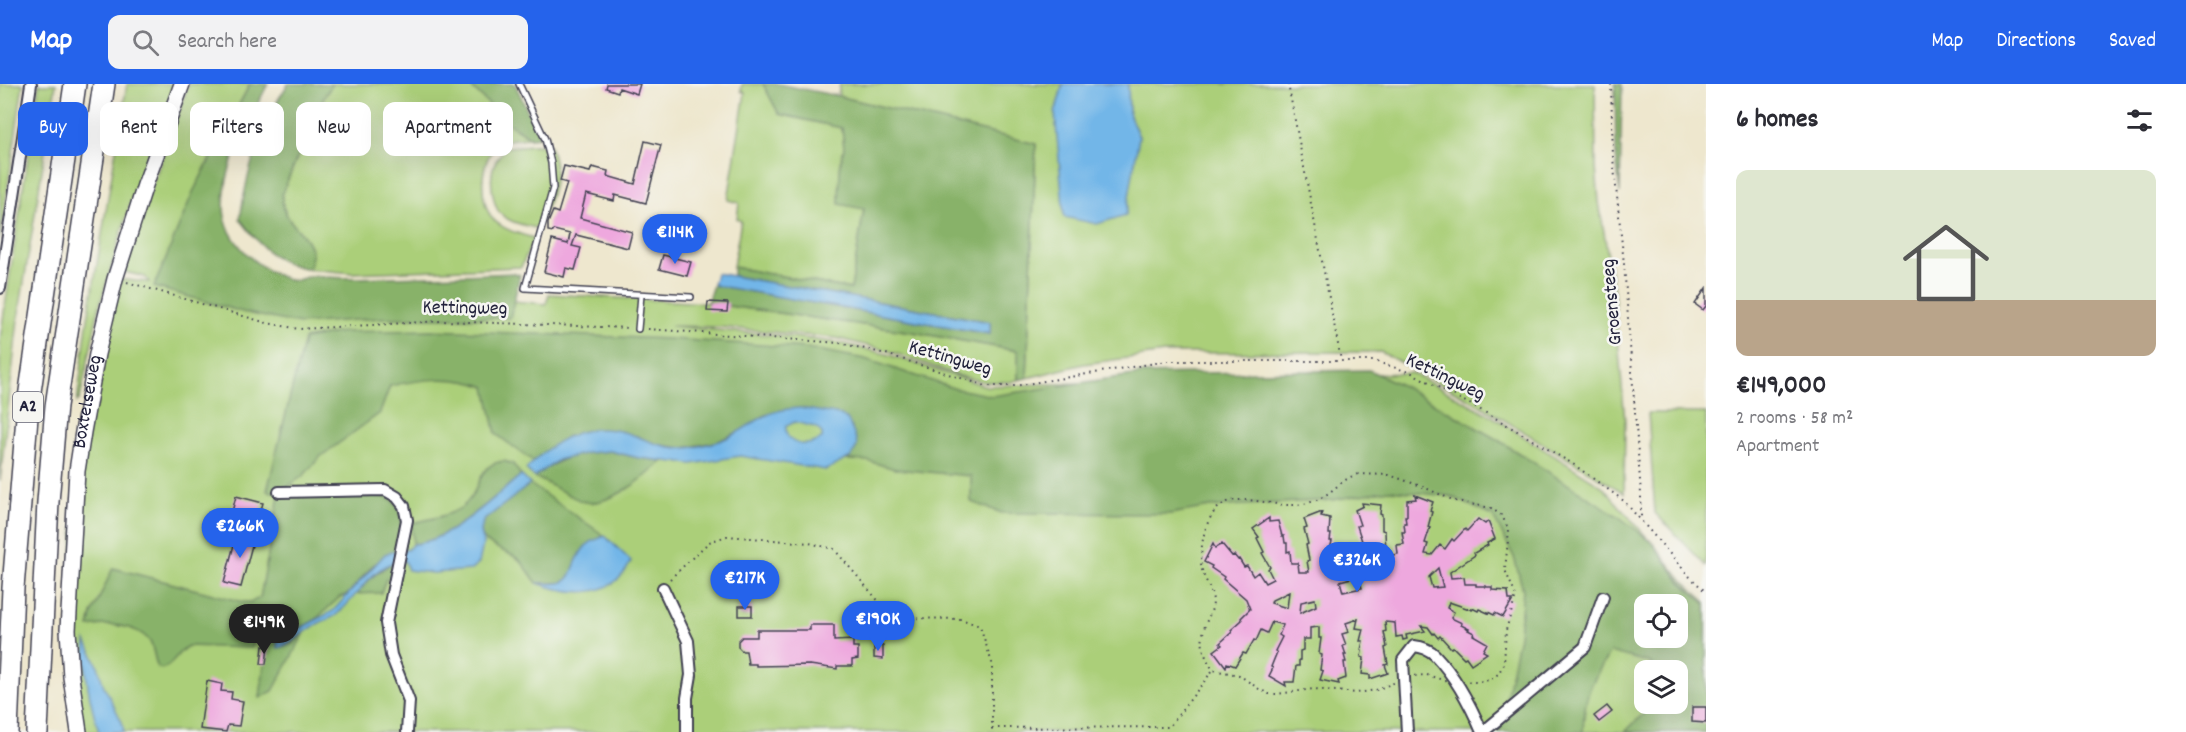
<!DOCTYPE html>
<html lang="en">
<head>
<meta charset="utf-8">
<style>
  body { margin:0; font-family:Dekko,sans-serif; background:#f2f2f3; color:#2b2b33; height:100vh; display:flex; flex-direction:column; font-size:22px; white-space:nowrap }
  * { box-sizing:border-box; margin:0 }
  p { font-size:20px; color:#7c7c81 }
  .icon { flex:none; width:33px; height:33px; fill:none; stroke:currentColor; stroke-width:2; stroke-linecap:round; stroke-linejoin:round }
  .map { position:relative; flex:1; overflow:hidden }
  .drawer { display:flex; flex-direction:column; background:#fff; width:480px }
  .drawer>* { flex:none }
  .hud { position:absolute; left:18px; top:18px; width:570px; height:54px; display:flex; gap:12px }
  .controls { position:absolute; left:1634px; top:510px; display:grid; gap:12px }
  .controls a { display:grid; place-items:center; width:54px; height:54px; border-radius:12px; background:#fff; box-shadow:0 6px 24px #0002; font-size:30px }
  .price { position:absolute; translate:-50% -51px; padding:0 14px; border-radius:21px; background:#2563eb; color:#fff; font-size:20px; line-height:39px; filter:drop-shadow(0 2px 3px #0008) }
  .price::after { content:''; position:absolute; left:50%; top:36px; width:18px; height:14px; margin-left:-9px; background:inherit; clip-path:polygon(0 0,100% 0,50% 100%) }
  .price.active { background:#222; color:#fff }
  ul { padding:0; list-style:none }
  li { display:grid; align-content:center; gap:12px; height:318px; padding:0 30px }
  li+li { border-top:2px solid #e1e1e2 }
  li span { display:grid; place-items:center; height:186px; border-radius:12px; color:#555 }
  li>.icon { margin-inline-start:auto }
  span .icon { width:108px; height:108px; fill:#fffc; stroke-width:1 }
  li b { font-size:26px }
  h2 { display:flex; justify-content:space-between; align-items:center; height:72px; padding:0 30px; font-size:26px }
  .chip { padding:0 21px; border-radius:12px; background:#fff; box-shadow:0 6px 24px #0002; font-size:21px; line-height:54px }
  .chip.active { background:#2563eb; color:#fff }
  header { display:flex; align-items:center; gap:36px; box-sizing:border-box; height:84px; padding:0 30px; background:#2563eb; color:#fff }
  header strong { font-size:28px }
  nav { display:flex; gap:33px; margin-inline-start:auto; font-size:21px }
  .search { width:420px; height:54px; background:#f2f2f3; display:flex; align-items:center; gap:15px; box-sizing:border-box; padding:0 21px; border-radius:12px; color:#7c7c81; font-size:22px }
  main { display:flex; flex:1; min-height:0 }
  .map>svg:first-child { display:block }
  .green { fill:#abcf79; stroke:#66785a; stroke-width:1.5; fill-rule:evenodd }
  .forest { fill:#88b269; stroke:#556a52; stroke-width:1.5; fill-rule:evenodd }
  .water { fill:#72b6e8; stroke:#4a6c92; stroke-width:1.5; fill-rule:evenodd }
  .building { fill:#eea8de; fill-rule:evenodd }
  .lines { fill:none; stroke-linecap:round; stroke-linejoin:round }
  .lane-casing { stroke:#414051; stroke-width:8 }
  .street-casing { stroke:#414051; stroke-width:14 }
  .secondary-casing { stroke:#414051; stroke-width:18 }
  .highway-casing { stroke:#414051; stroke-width:24 }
  .path { stroke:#414051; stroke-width:2; stroke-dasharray:1.5 4.5; stroke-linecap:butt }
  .lane { stroke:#fff; stroke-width:5 }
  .street { stroke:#fff; stroke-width:10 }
  .secondary { stroke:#fff; stroke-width:15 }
  .highway { stroke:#fff; stroke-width:21 }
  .labels { text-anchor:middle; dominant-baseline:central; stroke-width:5; stroke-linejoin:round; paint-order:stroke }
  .shield { fill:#f6f6f2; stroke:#626272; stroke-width:1.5 }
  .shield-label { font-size:18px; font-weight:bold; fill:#22223b }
  .street-label { font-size:20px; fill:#22223b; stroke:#f6f6f2 }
</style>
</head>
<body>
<header>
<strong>Map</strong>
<div class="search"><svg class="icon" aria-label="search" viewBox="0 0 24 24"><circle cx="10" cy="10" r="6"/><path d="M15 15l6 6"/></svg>Search here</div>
<nav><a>Map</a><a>Directions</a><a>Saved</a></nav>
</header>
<main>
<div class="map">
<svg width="1706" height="648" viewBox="0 0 1706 648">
  <rect width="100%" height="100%" fill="#f6f6f2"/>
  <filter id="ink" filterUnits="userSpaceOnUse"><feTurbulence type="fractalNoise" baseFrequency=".0167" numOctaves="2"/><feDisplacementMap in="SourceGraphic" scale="12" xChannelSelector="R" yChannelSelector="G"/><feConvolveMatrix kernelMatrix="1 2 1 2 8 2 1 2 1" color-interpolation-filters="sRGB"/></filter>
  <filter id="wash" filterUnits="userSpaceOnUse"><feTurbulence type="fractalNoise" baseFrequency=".008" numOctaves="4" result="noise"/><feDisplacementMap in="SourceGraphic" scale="24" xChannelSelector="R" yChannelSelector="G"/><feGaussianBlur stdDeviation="1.35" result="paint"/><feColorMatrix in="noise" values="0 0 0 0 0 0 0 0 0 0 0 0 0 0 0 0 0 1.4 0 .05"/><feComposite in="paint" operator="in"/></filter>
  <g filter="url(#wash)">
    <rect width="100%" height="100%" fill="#eee7ce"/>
    <path class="green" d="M0,0H23L0,155Z
      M39,0H56L18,235L0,397V255Z
      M127,0H175L131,117L100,220L80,315L77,318L87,240Z
      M189,0H250L205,84L156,198L510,229L513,217L546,220L549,210L707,219L913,248L1019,267L1018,296L1010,298H985L960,292L889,267L836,254L719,243L671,242L795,253L840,259L886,270L986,302L1412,289L1490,331L1602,402L1657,465L1682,496L1706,518V648H80L70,504L77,387L115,195L149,198L145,193L121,187ZM1644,520H1677V554H1644ZM1644,586H1677V620H1644Z
      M332,0H468L509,40L531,54C520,55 508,54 499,60C478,74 478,122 495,137C506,147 520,150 534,154L521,183L352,189L309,185C310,180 312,174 312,170C310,148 280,140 282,110L316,28Z
      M742,0H763L779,30L842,44L844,64L840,81L864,125L851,205L733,183L741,137L737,135L739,119L728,116L745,9L741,7Z
      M840,0H1063L1055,29L1139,53L1129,30L1128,0H1595L1596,84L1599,118L1614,209L1625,337L1624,409L1478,320L1381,268L1164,269L1084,280L1027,294L1036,60L838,12Z
      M534,61L550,62C553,71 556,81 555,91C554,103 544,137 535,144C524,141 507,138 500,129C496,125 494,117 493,111C489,91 492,77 507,63Z
      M1648,329H1706V482L1655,429Z"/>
    <path class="forest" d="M250,0H268C249,37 223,81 224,124C225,158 261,188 291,196C298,198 305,192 313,192C339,195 365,194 390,193C432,192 473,191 514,189L520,191L510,234H382L300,240L246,229L154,203L193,108Z
      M288,0H332L316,28L282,110C280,140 310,148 312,170C312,174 310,180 309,185C272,179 262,163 240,135C247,86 260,42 288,0Z
      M468,0H515L540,53L531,54L509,40Z
      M763,0H778L838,12L1036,60L1027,294L1018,296V267L913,248L707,219L713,201L990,250V238L733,192V183L851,205L864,125L839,120L840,81L844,64L842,44L779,30Z
      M1615,0H1622L1620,110L1616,71Z
      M431,246L670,255L807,264L865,275L953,304L992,312L1140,290L1369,286L1403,302L1498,356L1618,432L1652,458L1680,497L1706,520V648H1625L1653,620H1677V586H1652L1651,579L1610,568C1591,599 1584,610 1583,648H1499L1519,552L1523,506L1514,473L1493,432L1450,412L1389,406L1332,416L1210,423L1170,430L1002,429L971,418V392L895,385L868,377L845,376L851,373L852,343L765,331L747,344L716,358L683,364L651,360L637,352H568L533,377L496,350L486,303C455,291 421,295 390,302L380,329L320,373L304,391L279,409L267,407L304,255L342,248ZM1644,520H1677V554H1644Z
      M610,367L639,374L663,377C646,393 610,422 585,418C575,416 547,398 534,393C560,373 577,369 610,367Z
      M504,377L513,380L521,391C495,413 447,458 413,460L412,439C429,435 447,433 462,423C483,407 475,380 504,377Z
      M530,400L605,452L591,458L577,478L571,494L562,499H537C531,492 525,480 517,474C505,466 471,459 483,438C488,429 521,408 530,400Z
      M382,411C409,422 401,443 398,466L373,481L348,510L340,513L315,536L277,557L279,563L291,560L305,548L273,607L260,614L267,556L254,554L252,564L188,562C175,568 172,587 158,584C154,575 154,563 149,556C135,540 107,539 89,543L92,530L113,484L243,518H251L260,514L279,412Z
      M394,477L391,493L386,495L381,509L356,510L372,493Z"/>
    <path class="water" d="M1063,0H1128L1129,30L1139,53L1126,131L1097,140L1064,133L1055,29Z
      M716,189L990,238V250L713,201Z
      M800,324L841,331L848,336L856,355L857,362L851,373L826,386L740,372L692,380L639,374L610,367L587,369L558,376L534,393L526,385C557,352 591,334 636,352C651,358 668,365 685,364C694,364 703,361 712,359C732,355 747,341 765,332C775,326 788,325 800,324ZM795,338L815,343L822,349V354C809,365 784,362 786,342Z
      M521,391L530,400L483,437L481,447L483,460L479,479L471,486L433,489L408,486L405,477C374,476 358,514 336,531C331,535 324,536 319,539C304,547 294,559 278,564L277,557L333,527L385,470L398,466H407L413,460C448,458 495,413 521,391Z
      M605,452L631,477C614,516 571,511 537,499C581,503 565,489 584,464C589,457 598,455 605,452Z
      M86,557L98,582L103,600L122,638L124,648H99C90,618 83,588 86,557Z"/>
    <g id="blocks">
      <path class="building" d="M607,0H640L637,10L619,4L618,8L606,4Z
        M645,57L661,61L646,119L615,111L614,117L586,110L580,134L632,148L628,164L576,151L572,162L581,164L575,186L566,184L564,193L544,188L552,156L568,160L570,150L554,146L553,148L548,147V139L553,127L558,129L567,99L560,97L564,82L590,88L592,83L608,87L607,92L635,100Z
        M663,171L691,178L687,192L659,185Z
        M1706,204V222L1703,226L1695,220Z
        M708,218L728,219L727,228L707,227Z
        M1415,411L1433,418L1430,427L1432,428L1428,443L1430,444L1425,459L1428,460L1425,470L1432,471L1440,461L1445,465L1452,455L1454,457L1465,445L1467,447L1478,435L1485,440L1488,437L1495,455L1487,459L1488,461L1474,469L1475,471L1450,488L1451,494L1464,493L1465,500H1476V502H1486V503H1492V506L1508,507L1509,516H1513L1503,533L1495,529L1494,531L1488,528V529L1479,525L1478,527L1472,524V526L1449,518L1447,524L1454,528L1451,534L1462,539L1461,541L1469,545L1468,546L1474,549L1473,551L1487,559L1483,567L1487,569L1471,580L1466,573L1464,574L1453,563L1451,564L1440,552L1438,554L1434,549L1433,550L1428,543L1421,542L1425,547L1406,551L1407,555L1403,556L1402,552L1396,553L1395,539L1385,538L1386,547L1384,548L1387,563L1385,564L1388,580L1385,581L1388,589L1370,595V591L1362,590L1364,574L1361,573L1362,567L1361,566L1363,557H1360L1363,545L1356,544L1358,535L1346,539L1349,548L1342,550L1346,561L1343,562L1346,571H1344L1346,578H1344L1346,594L1338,597L1339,600L1320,596L1323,587L1320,586L1322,571L1319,570L1321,554H1319V543L1310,544V555H1303V566L1300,567V576H1299V582H1296L1294,598H1285L1286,602L1269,592L1273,584L1271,583L1277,568L1275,567L1282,553L1279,551L1283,541L1272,538L1267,549L1261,546L1256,557L1254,556L1246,570L1243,569L1235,582L1227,579L1226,583L1214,567L1222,561L1220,559L1232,548L1231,546L1242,536L1241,534L1250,525L1246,515L1223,495L1224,493L1211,484L1212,482L1204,478L1213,460L1215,464L1222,460L1232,472L1234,471L1238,476L1239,475L1244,483L1247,482L1253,492L1258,488L1265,499L1273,495L1268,485L1270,483L1262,469L1264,468L1257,454L1259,453L1253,445L1269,434V438L1278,437L1282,452H1284L1285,459H1287V468L1290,467L1291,479H1298L1299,488H1309L1307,477L1309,476L1306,461L1308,460L1304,445L1307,444L1304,435L1322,428L1321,432L1330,434L1329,450H1331L1330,457H1332L1330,466H1333L1331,478L1337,479L1336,486L1360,480L1358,472L1364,469L1359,458L1362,457L1357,442L1360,441L1355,426L1363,422L1362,419L1381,421L1380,430L1382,431V446L1385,447L1386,470H1388L1387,473L1398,470L1397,461L1404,460L1402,448H1405L1404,439H1406L1405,432H1407V416L1416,415ZM1438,484L1443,503L1432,504L1429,493ZM1359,492L1362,504L1343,508L1340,497ZM1289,508L1287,524L1271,519L1272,516ZM1315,515L1316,522L1300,529L1301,518Z
        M236,412L263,419L257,440L234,434L233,437L225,435L227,427L232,428Z
        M242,446L255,450L241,503L224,499L236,453L240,454Z
        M739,522H752V532H739Z
        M810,541H834V557L853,556V563H858V575L852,576V582H837V585L810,581L756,582V580H748L746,567H742L738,563V557L742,553H757V546H810Z
        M874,561L883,562V575L874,574Z
        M263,562L268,563L266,580H261Z
        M207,597L222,600L221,607L232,608L231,615L243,617L239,642L228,641L226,648L200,645Z
        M1607,622L1612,628L1599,638L1594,632Z
        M1692,623H1706V639L1692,638Z"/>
    </g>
  </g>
  <g filter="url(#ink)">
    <use href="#blocks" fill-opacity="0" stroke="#414051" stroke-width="1.5"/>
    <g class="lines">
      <defs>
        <path id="lane" d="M519,0L545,55L551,79L553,104L525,204L691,213
          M638,245L641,211"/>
        <path id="street" d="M0,204L31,0
          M279,408L385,406L397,413L404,422L407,436L386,539L391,571L409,617L407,648
          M663,504L688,557L691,591L687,614V648
          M1407,648L1403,576L1414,562C1423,563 1429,565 1435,571C1455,592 1471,622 1482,648
          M1483,648L1585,563L1603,513"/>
        <g id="secondary">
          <path id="s1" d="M79,648L71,593L68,546L77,387L83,348L97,270L115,195L145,101L182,0"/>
        </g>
        <path id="highway" d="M7,648L13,504L28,321L75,0
          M37,648L48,418L56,322L104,0"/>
      </defs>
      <use href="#lane" class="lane-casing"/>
      <use href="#street" class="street-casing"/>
      <use href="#secondary" class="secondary-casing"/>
      <use href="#highway" class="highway-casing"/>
      <path class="path" d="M1288,0L1341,276
        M1611,0L1613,74L1624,180L1641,410V434
        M127,198L267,239L299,245L442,237L630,244
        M648,245L840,259L886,270L986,302H1014L1168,277H1374L1412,289L1490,331L1573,380L1624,417L1690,493L1706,508
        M1358,390L1389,391L1421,402L1455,417L1491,424L1502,432L1509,446L1505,486L1516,512L1506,546L1504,580L1498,590L1490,596L1476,598L1443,596L1427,591L1411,592L1376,606L1357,609L1314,605L1277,610H1269L1259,605L1239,591L1213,586C1203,570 1199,558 1206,539C1209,531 1213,526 1213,517C1212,503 1201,493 1201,478C1201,453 1208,416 1239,416C1261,415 1281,424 1303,420C1331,415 1336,397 1358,390Z
        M670,495L709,458L727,452L809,459L834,465L887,527L903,534L961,535L980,542L992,579V648
        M992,644L1169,643L1213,586"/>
      <use href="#lane" class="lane"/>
      <use href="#street" class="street"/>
      <use href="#secondary" class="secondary"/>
      <use href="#highway" class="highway"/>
    </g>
  </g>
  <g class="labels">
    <rect class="shield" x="13" y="308" width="30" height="30" rx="4.5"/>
    <g class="shield-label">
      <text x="28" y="323">A2</text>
    </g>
    <g class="street-label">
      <text transform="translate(1613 218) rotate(-95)">Groensteeg</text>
      <text transform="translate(465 225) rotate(1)">Kettingweg</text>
      <text transform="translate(950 275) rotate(16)">Kettingweg</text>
      <text transform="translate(1445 294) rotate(26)">Kettingweg</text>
      <text stroke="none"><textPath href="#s1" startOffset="332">Boxtelseweg</textPath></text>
    </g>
  </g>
</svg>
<div class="controls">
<a><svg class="icon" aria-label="locate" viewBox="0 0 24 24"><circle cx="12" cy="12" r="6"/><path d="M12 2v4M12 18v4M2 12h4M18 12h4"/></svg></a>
<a><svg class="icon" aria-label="layers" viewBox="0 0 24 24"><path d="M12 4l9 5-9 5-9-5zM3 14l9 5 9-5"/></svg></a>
</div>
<b class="price" style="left:675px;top:181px">€114K</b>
<b class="price" style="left:240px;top:475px">€266K</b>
<b class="price" style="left:1357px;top:509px">€326K</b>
<b class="price" style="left:745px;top:527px">€217K</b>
<b class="price" style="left:878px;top:568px">€190K</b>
<b class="price active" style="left:264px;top:571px">€149K</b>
<div class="hud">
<a class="chip active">Buy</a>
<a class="chip">Rent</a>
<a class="chip">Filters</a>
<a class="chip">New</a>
<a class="chip">Apartment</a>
</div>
</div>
<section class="drawer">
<h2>6 homes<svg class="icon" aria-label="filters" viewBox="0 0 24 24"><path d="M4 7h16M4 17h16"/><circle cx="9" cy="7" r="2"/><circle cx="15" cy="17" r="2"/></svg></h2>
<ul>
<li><span style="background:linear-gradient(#dfe7d0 70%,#b9a48a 0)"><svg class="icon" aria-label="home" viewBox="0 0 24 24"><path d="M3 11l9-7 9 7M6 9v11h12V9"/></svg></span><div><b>€149,000</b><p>2 rooms · 58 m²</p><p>Apartment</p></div></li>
</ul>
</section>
</main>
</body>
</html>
